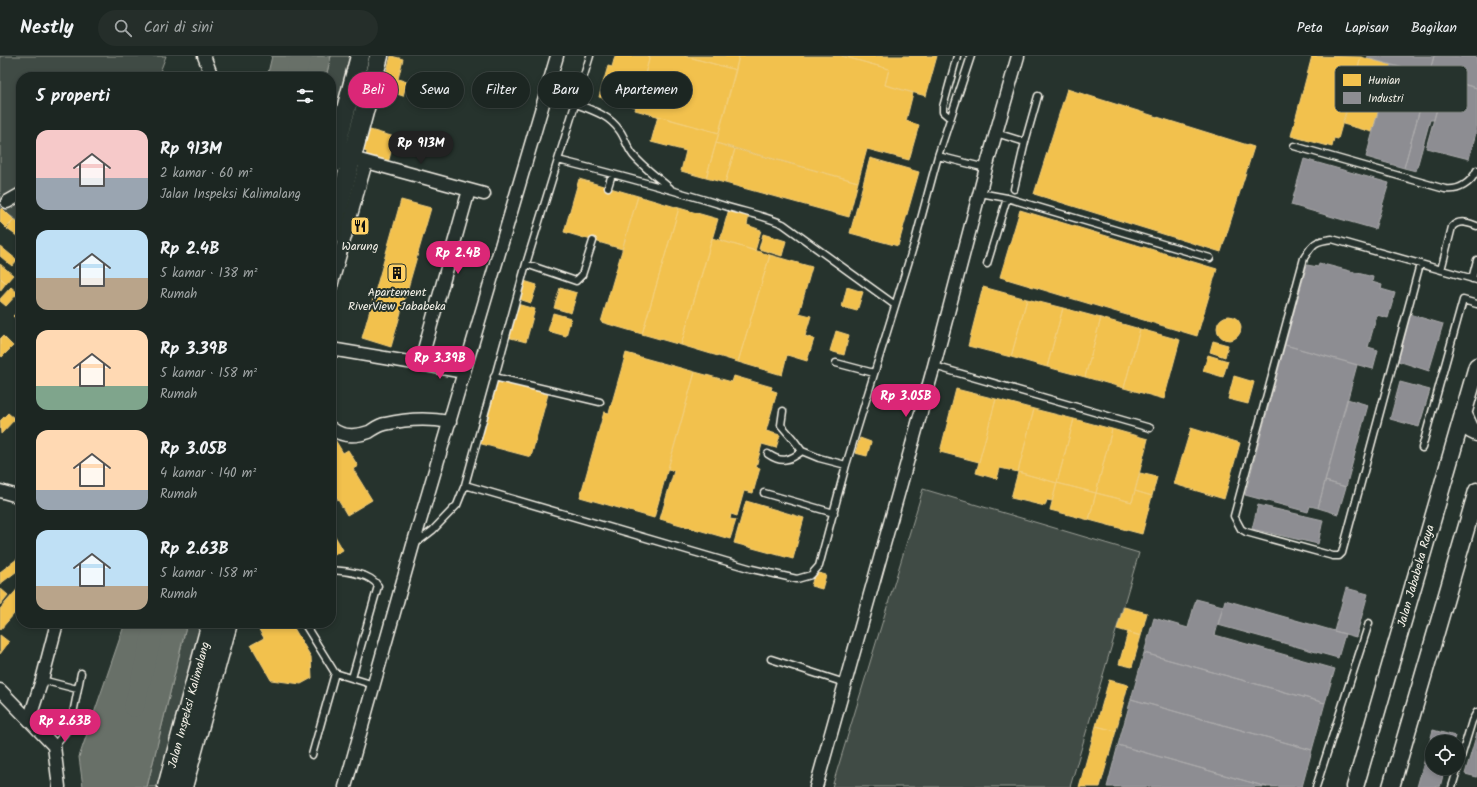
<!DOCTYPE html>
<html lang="id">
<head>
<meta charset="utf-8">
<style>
  body { margin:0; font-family:Kalam,sans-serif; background:#252e2a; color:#f1f3f6; height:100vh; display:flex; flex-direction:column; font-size:15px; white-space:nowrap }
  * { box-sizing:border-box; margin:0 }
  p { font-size:13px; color:#a0a5a5 }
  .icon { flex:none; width:22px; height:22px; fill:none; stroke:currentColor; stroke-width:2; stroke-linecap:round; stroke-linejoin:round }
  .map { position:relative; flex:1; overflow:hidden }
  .sheet { position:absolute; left:16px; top:16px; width:320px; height:556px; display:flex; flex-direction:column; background:#1c2622; border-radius:16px; box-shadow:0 2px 6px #0003,0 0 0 1px #3a4340 }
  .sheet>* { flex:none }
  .hud { position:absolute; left:348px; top:16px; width:380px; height:36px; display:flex; gap:8px }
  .fabs { position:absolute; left:1425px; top:679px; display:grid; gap:8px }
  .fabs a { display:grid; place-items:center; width:40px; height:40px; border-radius:50%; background:#1c2622; box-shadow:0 2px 6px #0003,0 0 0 1px #3a4340; font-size:20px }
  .price { position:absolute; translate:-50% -34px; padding:0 9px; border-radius:14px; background:#db2777; color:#fff; font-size:13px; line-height:26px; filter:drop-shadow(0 1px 2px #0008) }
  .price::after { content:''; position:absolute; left:50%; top:24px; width:12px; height:9px; margin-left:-6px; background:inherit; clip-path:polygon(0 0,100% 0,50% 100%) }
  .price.current { background:#222; color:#fff }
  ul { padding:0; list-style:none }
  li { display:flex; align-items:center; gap:12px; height:100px; padding:0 20px }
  li span { display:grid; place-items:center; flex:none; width:112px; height:80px; border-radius:12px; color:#555 }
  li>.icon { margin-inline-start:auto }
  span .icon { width:48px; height:48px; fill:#fffc; stroke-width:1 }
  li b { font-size:17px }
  h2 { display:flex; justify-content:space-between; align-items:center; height:48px; padding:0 20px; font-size:17px }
  .chip { padding:0 14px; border-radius:18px; background:#1c2622; box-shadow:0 2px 6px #0003,0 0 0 1px #3a4340; font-size:14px; line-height:36px }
  .chip.current { background:#db2777; color:#fff }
  header { display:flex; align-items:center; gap:24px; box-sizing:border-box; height:56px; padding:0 20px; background:#1c2622; border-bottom:1px solid #3a4340 }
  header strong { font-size:19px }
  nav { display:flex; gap:22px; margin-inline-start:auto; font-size:14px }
  .search { width:280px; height:36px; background:#252e2a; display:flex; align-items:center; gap:10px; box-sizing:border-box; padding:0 14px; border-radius:22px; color:#a0a5a5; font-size:15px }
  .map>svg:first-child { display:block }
  .green { fill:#414b45; stroke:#9a9e96 }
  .water { fill:#676f68; stroke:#9fa39b }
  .homes { fill:#f2c14e; stroke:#f3cf7c }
  .industry { fill:#8d8d92; stroke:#acabac }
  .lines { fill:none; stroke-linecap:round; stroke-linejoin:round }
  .river { stroke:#676f68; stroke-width:20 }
  .lane-casing { stroke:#f4f1e8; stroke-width:9 }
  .street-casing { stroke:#f4f1e8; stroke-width:15 }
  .secondary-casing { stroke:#f4f1e8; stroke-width:19 }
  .primary-casing { stroke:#f4f1e8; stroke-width:21 }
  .lane { stroke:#26332d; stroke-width:6 }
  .street { stroke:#26332d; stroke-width:12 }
  .secondary { stroke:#26332d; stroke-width:16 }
  .primary { stroke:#26332d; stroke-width:18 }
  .labels { text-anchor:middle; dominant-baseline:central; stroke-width:4; stroke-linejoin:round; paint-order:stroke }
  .poi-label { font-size:12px; fill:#f4f1e8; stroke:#26332d }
  .street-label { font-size:12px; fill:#f4f1e8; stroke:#26332d }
  .key { fill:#26332d; stroke:#646c65; stroke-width:1 }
  .key-label { font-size:11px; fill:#f4f1e8 }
</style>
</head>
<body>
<header>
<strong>Nestly</strong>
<div class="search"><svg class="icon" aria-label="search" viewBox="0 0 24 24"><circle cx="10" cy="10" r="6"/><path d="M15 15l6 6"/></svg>Cari di sini</div>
<nav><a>Peta</a><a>Lapisan</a><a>Bagikan</a></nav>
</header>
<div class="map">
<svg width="1477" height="731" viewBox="0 0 1477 731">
  <rect width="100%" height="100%" fill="#26332d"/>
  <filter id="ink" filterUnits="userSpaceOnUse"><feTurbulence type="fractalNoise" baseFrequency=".025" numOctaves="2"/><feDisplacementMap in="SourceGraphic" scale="8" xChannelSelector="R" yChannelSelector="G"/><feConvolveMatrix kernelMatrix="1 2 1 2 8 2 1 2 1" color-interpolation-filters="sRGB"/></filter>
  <g filter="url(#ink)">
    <path class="green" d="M0,0H166L158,21H21V167L0,153Z
      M331,0H360L331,110V21H326Z
      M923,433L1139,497L1070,731H832Z
      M187,567H211L167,731H147Z"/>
    <path class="water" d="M272,0H331L326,21H267Z
      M125,567H187L147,731H83L79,701Z"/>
    <path class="homes" d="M391,0L403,3L398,23L407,26L403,40L394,37L392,46L377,42L383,21H385Z
      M615,0H650L636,51L599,41L608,10L612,11Z
      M650,0H685L736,14L719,77L635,54Z
      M685,0H739L736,14Z
      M739,0H842L889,13L885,29L913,37L906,65L919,69L909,104L867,93L858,126L716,87Z
      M842,0H937L926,40L885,29L889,13Z
      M1312,0L1361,1L1338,83L1334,82L1332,91L1291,80Z
      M1361,1L1391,9L1372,76L1343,68Z
      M1067,33L1254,91L1221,196L1034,138Z
      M658,60L719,77L706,122L681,115L686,95L651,86Z
      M370,74L395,81L388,107L366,101L367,96L364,95Z
      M716,87L735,93L725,127L706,122Z
      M735,93L858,126L849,161L725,127Z
      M870,102L919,116L898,190L850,177Z
      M579,123L638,140L622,193L564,176Z
      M638,140L679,152L642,278L601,266Z
      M401,144L431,152L391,291L362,282Z
      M2,152L14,164L6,172L0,166V154Z
      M679,152L718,163L681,289L642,278Z
      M729,153L749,159L747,169L761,174L755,195L720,184Z
      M1020,154L1217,213L1197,280L1000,221Z
      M14,164L21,169V174L17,180L7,173Z
      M763,178L786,185L782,200L759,193Z
      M712,182L770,199L738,306L681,289Z
      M0,190L17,204L12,210L0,200Z
      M770,199L812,211L799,257L811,260L805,280L814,283L807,305L787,299L782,319L738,306Z
      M0,208L13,219L6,227L0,222Z
      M1,222L6,227L0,235V223Z
      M524,225L537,229L531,247L519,243Z
      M11,231L18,237L6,250L0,245V243Z
      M847,231L863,236L857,255L842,251Z
      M983,231L1027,243L1011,301L968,290Z
      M560,232L577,237L571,257L554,252Z
      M1027,243L1063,252L1047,311L1011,301Z
      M517,248L535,253L526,286L507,281Z
      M21,252V263L19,266L13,260Z
      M1063,252L1101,262L1085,321L1047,311Z
      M553,257L571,262L566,280L548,275Z
      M1217 272a12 12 0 1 1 24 0a12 12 0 1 1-24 0Z
      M1101,262L1140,273L1124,332L1085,321Z
      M1140,273L1180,284L1164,343L1124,332Z
      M836,275L849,279L844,299L830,295Z
      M3,280L13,290L2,301L0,299V283Z
      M1213,285L1228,289L1225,301L1210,296Z
      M626,297L695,316L654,462L580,441L604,356L609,357Z
      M1208,299L1228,305L1223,321L1203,315Z
      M695,316L732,326L734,320L772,331L771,334L777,336L766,375L780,379L776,392L762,388L756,411L760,412L753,437L744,435L737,460L731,458L730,463L736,464L730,483L660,463L674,415L668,413Z
      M1234,320L1254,326L1248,348L1228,343Z
      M495,324L548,338L531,401L478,387Z
      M956,333L996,343L979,406L940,396Z
      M996,343L1034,353L1018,416L1000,412L997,423L976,417Z
      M1034,353L1074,363L1057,427L1018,416Z
      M8,357L15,363L1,378L0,365Z
      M1074,363L1112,373L1096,437L1057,427Z
      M1191,372L1240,387L1224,443L1174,428Z
      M1112,373L1148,383L1132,446L1096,437Z
      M331,377L343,397L348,394L358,410L353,413L372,444L347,459L331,432Z
      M860,382L871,386L867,400L855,397Z
      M1018,416L1057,427L1052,445L1047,444L1045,450L1011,442Z
      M1140,417L1157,421L1152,440L1135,435Z
      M1057,427L1096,437L1089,464L1050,454Z
      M1135,435L1152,440L1142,478L1089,464L1096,437L1132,446Z
      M746,445L804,462L793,503L734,487Z
      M331,473L343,494L331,501Z
      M17,503L21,508V512L0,528V516Z
      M815,516L826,519L822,533L811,530Z
      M21,529V550L0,574V553Z
      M1,533L8,539L0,549V534Z
      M1124,551L1147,557L1141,580L1117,573Z
      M255,567H291L311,601L312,622L301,628L271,624L251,589L264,582Z
      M1128,576L1141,580L1132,611L1119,608Z
      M0,579L9,586L0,598Z
      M1109,624L1128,629L1116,675L1096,670Z
      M1096,670L1116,675L1100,731H1079Z"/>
    <path class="industry" d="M1368,0H1434L1429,19L1367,2Z
      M1434,0L1477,1V32L1429,19Z
      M1391,9L1429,19L1404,112L1366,101Z
      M1429,19L1445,23L1434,64H1430L1416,115L1404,112Z
      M1445,23L1477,32V73L1469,103L1426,92Z
      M1304,103L1389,127L1375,173L1291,149Z
      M1319,207L1373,221L1372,226L1382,229L1381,233L1395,237L1388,262L1377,259L1368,291L1378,294L1373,313L1285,289L1307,209L1318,211Z
      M1409,258L1443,268L1429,315L1395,304Z
      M1285,289L1357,309L1318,452L1310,450L1308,456L1245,439Z
      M1400,326L1430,334L1419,371L1390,363Z
      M1347,343L1368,349L1346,431L1325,425Z
      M1325,425L1346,431L1338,458L1318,452Z
      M1258,449L1323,464L1318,488L1252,473Z
      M1346,532L1368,538L1356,581L1334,575Z
      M1196,543L1223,550L1215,579L1335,613L1325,647L1144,597L1154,562L1188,572Z
      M1225,544L1345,578L1338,602L1218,569Z
      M1144,597L1325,647L1312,694L1131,643Z
      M1131,643L1312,694L1302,731H1267L1118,689Z
      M1433,674L1455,680L1453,686H1432V712H1445L1440,731H1417Z
      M1477,677V721L1465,718Z
      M1118,689L1267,731H1107Z"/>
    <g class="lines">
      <path class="river" d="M295,21L301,0
        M134,651L155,567"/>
      <defs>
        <path id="lane" d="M576,48C592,54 609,59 620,75C625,82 627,91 633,99C643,111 658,122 670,132
          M950,62L943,56V51L957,0
          M996,77L1025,86
          M1294,90L1445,133C1459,135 1471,127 1477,114
          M938,100L971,0
          M558,104C614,118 670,133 725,150C744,156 765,160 783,168L895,249
          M608,131L612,118
          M1014,133L1025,86L1038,40
          M980,137L1007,142L1210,202
          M526,208L576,225L582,219L593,185
          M987,208L1007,142
          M1420,208L1342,497L1339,500H1333L1246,476L1241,473L1234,460L1304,202C1313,188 1314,185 1332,183L1477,224
          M1441,214L1452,171C1459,163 1468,167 1477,170
          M1472,223L1477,204
          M836,307L874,317
          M934,310L1150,372
          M494,321L600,346
          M783,355L781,369L793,383L802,395L819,402L846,409
          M1422,392L1463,244L1477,248
          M768,398C781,407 790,405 802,395
          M465,429L752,513L797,523L811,519L819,510L846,409L915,185L938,100L986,112
          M764,437L834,457
          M415,488L433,474L457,449L465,429L526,208L590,0
          M331,514C345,515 371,517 378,530L352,622
          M304,567L335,617L374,629
          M771,603L845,627
          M42,624L77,633
          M54,690L68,673L72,663L81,617
          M312,699L335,617
          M1316,731L1369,567
          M1452,731L1472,665L1477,656"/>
        <path id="street" d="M204,0L212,21
          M352,102L484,138
          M7,146L21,138
          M331,230L366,106
          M331,293L420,308L469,134
          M420,308L464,316
          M331,372C342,381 355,381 369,376C374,373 379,369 385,368C406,363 429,362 450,366
          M0,435L21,441
          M0,634L54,690L59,731
          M29,664L42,624L57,567
          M345,731L413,489L557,0
          M816,731L934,310L986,112L1018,0"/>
        <path id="secondary" d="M1463,357L1471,374L1477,377
          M1355,731L1477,310
          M1391,731L1477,435"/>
        <path id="primary" d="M331,110L360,0
          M331,179L379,0
          M167,731L211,567
          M183,731L228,567"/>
      </defs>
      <use href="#lane" class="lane-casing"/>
      <use href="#street" class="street-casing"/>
      <use href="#secondary" class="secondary-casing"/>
      <use href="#primary" class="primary-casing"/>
      <use href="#lane" class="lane"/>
      <use href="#street" class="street"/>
      <use href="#secondary" class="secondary"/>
      <use href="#primary" class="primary"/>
    </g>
  </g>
  <defs>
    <symbol id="restaurant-square" viewBox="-11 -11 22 22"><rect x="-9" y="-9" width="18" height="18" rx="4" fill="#ffd166" stroke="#26332d"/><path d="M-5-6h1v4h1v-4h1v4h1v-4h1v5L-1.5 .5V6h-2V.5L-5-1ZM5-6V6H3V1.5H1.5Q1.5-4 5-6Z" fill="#111"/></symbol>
    <symbol id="building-square" viewBox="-11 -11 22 22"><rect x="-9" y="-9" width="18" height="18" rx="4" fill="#ffd166" stroke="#26332d"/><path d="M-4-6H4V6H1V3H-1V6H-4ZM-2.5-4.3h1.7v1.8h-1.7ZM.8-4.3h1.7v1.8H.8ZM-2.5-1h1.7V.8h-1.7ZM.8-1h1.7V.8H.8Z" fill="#111"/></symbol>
  </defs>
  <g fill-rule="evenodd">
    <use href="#restaurant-square" x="349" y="159" width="22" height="22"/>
    <use href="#building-square" x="386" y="206" width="22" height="22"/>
  </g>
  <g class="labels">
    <g class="poi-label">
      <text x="360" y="190">Warung</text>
      <text x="397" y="236">Apartement<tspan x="397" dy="14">RiverView Jababeka</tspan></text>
    </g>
    <g class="street-label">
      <text transform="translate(1416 520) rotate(-74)">Jalan Jababeka Raya</text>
      <text transform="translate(189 649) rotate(-75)">Jalan Inspeksi Kalimalang</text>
    </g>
  </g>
  <rect x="1335" y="10" width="132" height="46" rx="6" class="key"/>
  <rect x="1343" y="18" width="18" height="12" fill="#f2c14e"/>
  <rect x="1343" y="36" width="18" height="12" fill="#8d8d92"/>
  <g class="key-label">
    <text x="1368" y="28">Hunian</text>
    <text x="1368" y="46">Industri</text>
  </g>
</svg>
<div class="fabs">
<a><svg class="icon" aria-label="locate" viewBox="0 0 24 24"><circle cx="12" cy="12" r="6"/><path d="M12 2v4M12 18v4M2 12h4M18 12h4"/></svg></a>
</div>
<b class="price current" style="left:421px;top:109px">Rp 913M</b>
<b class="price" style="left:458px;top:219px">Rp 2.4B</b>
<b class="price" style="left:440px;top:324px">Rp 3.39B</b>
<b class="price" style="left:906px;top:362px">Rp 3.05B</b>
<b class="price" style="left:65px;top:687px">Rp 2.63B</b>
<div class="hud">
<a class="chip current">Beli</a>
<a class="chip">Sewa</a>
<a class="chip">Filter</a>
<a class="chip">Baru</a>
<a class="chip">Apartemen</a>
</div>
<section class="sheet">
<h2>5 properti<svg class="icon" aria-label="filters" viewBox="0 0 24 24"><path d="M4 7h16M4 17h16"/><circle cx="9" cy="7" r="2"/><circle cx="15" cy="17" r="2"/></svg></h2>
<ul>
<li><span style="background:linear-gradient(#f6c9c9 60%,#9aa5b1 0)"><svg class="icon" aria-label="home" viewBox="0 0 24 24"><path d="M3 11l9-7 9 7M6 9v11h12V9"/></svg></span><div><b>Rp 913M</b><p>2 kamar · 60 m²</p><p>Jalan Inspeksi Kalimalang</p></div></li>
<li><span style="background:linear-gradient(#bfe0f5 60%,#b9a48a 0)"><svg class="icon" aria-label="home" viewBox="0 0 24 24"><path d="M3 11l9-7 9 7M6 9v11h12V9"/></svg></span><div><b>Rp 2.4B</b><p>5 kamar · 138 m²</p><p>Rumah</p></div></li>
<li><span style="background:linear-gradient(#ffd9b3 70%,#7fa58c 0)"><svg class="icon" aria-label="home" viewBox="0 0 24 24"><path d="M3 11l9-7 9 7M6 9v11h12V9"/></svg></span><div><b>Rp 3.39B</b><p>5 kamar · 158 m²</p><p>Rumah</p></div></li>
<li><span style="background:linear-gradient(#ffd9b3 75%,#9aa5b1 0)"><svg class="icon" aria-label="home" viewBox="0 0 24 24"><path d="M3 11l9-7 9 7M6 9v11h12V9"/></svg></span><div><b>Rp 3.05B</b><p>4 kamar · 140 m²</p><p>Rumah</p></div></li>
<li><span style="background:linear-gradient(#bfe0f5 70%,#b9a48a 0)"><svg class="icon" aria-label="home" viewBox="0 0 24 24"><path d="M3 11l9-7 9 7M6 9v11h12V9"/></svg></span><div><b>Rp 2.63B</b><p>5 kamar · 158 m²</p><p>Rumah</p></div></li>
</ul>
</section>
</div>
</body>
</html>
